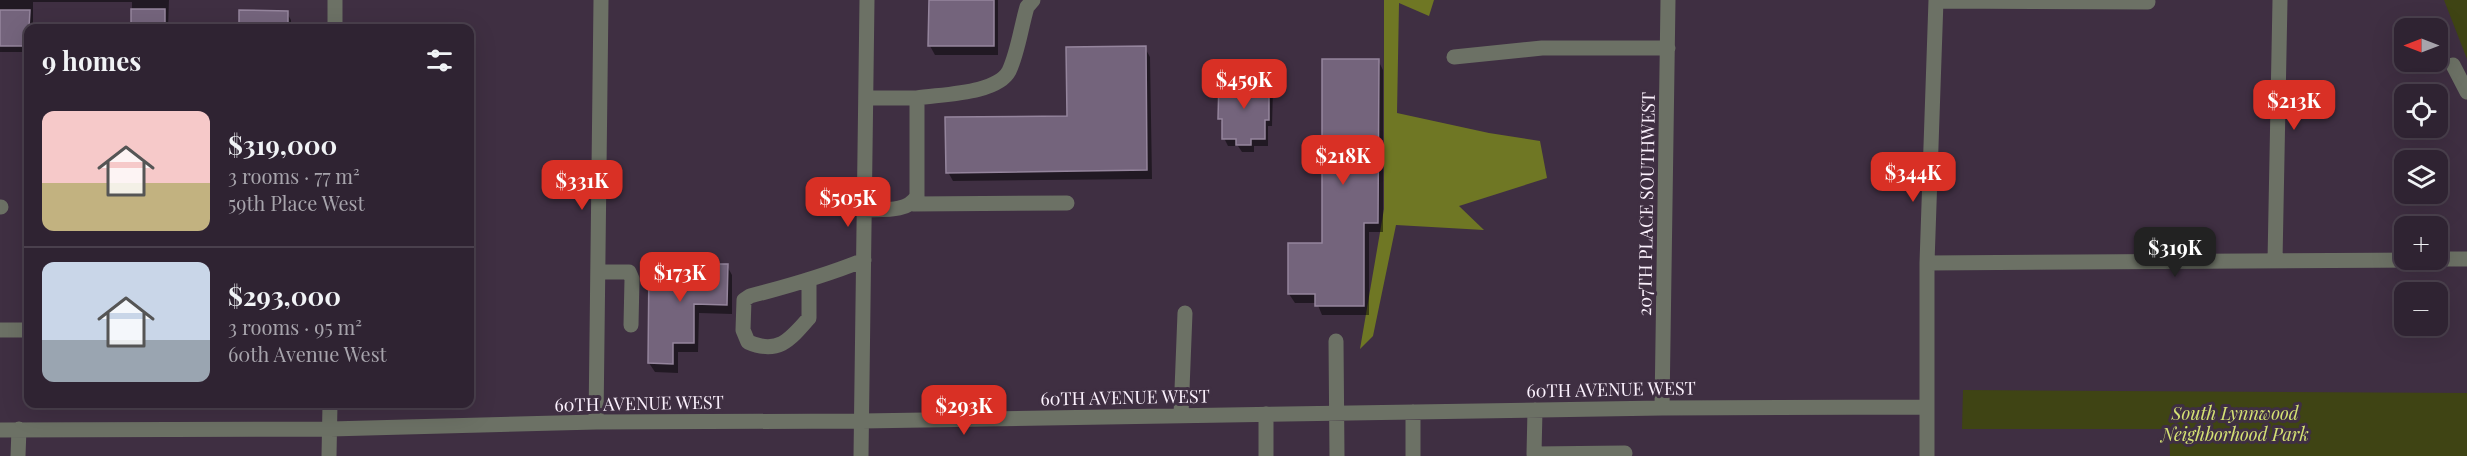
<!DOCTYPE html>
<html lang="en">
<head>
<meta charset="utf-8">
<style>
  body { margin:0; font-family:"Playfair Display",serif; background:#372b3a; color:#f1f3f6; height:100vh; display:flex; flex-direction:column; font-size:22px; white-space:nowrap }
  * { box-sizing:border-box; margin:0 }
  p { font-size:20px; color:#a7a4ac }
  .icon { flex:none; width:33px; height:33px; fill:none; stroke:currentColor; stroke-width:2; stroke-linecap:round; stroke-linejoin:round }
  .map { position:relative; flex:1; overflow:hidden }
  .panel { position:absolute; left:24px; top:24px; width:450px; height:384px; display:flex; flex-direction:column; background:#2f2332; border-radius:12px; box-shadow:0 6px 24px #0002,0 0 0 2px #4a404d }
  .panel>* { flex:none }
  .needle { width:39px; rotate:270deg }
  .tools { position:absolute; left:2394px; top:18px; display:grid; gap:12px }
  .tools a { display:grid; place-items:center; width:54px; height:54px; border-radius:12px; background:#2f2332; box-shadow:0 6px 24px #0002,0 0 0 2px #4a404d; font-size:30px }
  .price { position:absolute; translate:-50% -51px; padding:0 14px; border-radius:12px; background:#d93025; color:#fff; font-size:20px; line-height:39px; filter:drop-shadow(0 2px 3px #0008) }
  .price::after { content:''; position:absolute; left:50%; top:36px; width:18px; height:14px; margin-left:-9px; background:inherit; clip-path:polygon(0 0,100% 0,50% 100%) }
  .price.selected { background:#222; color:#fff }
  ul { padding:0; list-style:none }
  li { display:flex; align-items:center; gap:18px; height:150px; padding:0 18px }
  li+li { border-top:2px solid #4a404d }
  li span { display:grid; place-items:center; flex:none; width:168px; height:120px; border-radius:12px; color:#555 }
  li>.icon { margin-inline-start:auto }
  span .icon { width:72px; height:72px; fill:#fffc; stroke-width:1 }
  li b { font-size:26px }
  h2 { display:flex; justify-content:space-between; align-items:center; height:72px; padding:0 18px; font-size:26px }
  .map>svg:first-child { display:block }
  .green { fill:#3f4414 }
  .forest { fill:#6f7724 }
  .shadow { fill:#0007 }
  .building { fill:#74647c; stroke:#95859d; stroke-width:1.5 }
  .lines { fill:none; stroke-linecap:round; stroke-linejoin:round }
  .minor { stroke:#6c7165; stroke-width:15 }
  .labels { text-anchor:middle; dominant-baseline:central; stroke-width:6; stroke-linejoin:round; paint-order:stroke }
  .street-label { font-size:18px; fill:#fbf1fd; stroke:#3f2f42 }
  .park-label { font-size:18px; font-style:italic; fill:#d5e274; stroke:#3f2f42 }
</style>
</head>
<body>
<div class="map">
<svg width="2467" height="456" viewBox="0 0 2467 456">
  <rect width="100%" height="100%" fill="#3f2f42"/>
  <path class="green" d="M2444,0H2467V59Z
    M1963,390L2467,393V456H2170L2169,429H1962Z"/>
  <path class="forest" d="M1384,0H1434L1429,16L1399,3L1397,113L1489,133L1540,141L1547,178L1459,206L1484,230L1396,225L1373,336L1360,349L1384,209Z"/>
  <path class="shadow" d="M0,0H169L168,28H132V2H33V28H28V52H0Z
    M930,0H998V55H935L930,46Z
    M240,12L287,13L291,20V28H240Z
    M1145,48L1150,57L1152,179L953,181L948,172L1069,117Z
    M1378,60L1383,70V232H1369V315H1322L1317,303H1295L1289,294L1323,245Z
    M1269,82L1273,89L1272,126H1268V146H1254V152H1242L1238,146H1228L1224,138V126L1220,119Z
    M650,265L727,266L732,275V314L699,313L698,352H678V373L655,372L649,363Z"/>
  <path class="building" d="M929,0H994V46H928Z
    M131,9H165V28H131Z
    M0,10H30L28,46H0Z
    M239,10L288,11V28H239Z
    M1146,46L1147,170L946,173L945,117L1067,116L1066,47Z
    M1322,59H1379L1378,223H1364V306H1315V294H1288V243H1322Z
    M1219,80L1269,81V120H1265V139H1251V145H1236V139H1222V119H1218Z
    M649,264H728L727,305L694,304V343H673V364L648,363Z"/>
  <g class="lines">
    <path class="minor" d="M1936,1L2148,2
      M335,28V0
      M1454,57L1542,48H1668
      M2453,65L2467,92
      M917,98C941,94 997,94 1009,71C1018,52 1021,27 1027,7L1033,0
      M913,204L1067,203
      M0,207H1
      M864,210C881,209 908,213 917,196V98H866
      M2438,259H2467
      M2275,261L2280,0
      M1927,263L2423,260
      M598,272H629L632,279L631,325
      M809,280V318C790,340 778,355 748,342L743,330L744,300L750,296C789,286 827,275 864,260
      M0,330H28
      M1336,341L1337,456
      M1662,408L1668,0
      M1535,410L1534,454L1625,453
      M1413,412V456
      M1181,415L1185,313
      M596,422L601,0
      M0,430L330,429L596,422L862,421L1662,408L1927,407
      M18,456L19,429
      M329,456L330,404
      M861,456L867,0
      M1266,456V414
      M1927,456V263L1936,0"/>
  </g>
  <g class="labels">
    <g class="street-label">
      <text transform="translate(1646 204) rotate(-89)">207TH PLACE SOUTHWEST</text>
      <text transform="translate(1611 389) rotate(-1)">60TH AVENUE WEST</text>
      <text transform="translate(1125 397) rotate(-1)">60TH AVENUE WEST</text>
      <text transform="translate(639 403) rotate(-1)">60TH AVENUE WEST</text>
    </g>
    <g class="park-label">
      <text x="2235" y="413">South Lynnwood<tspan x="2235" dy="21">Neighborhood Park</tspan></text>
    </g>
  </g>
</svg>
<div class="tools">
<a><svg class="needle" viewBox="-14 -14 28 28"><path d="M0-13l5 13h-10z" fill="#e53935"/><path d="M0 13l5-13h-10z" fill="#a7a4ac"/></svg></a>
<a><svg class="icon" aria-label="locate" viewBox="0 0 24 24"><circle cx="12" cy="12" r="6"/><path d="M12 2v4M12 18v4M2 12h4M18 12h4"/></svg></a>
<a><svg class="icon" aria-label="layers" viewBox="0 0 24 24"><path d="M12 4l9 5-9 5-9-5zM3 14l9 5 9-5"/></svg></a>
<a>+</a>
<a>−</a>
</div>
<b class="price" style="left:1244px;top:110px">$459K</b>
<b class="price" style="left:2294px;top:131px">$213K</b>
<b class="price" style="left:1343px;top:186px">$218K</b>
<b class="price" style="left:1913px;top:203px">$344K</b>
<b class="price" style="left:582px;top:211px">$331K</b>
<b class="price" style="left:848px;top:228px">$505K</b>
<b class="price selected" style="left:2175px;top:278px">$319K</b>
<b class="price" style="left:680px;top:303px">$173K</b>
<b class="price" style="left:964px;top:436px">$293K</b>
<section class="panel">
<h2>9 homes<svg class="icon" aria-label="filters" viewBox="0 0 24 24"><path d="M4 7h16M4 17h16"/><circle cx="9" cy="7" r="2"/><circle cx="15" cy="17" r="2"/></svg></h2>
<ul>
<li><span style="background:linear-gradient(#f6c9c9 60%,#c2b280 0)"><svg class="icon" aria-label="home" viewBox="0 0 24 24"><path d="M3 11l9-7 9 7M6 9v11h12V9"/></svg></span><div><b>$319,000</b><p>3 rooms · 77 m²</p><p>59th Place West</p></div></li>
<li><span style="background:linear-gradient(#c9d6e8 65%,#9aa5b1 0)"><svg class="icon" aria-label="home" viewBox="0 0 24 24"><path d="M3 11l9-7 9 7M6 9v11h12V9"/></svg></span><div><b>$293,000</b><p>3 rooms · 95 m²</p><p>60th Avenue West</p></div></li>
</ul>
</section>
</div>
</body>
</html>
